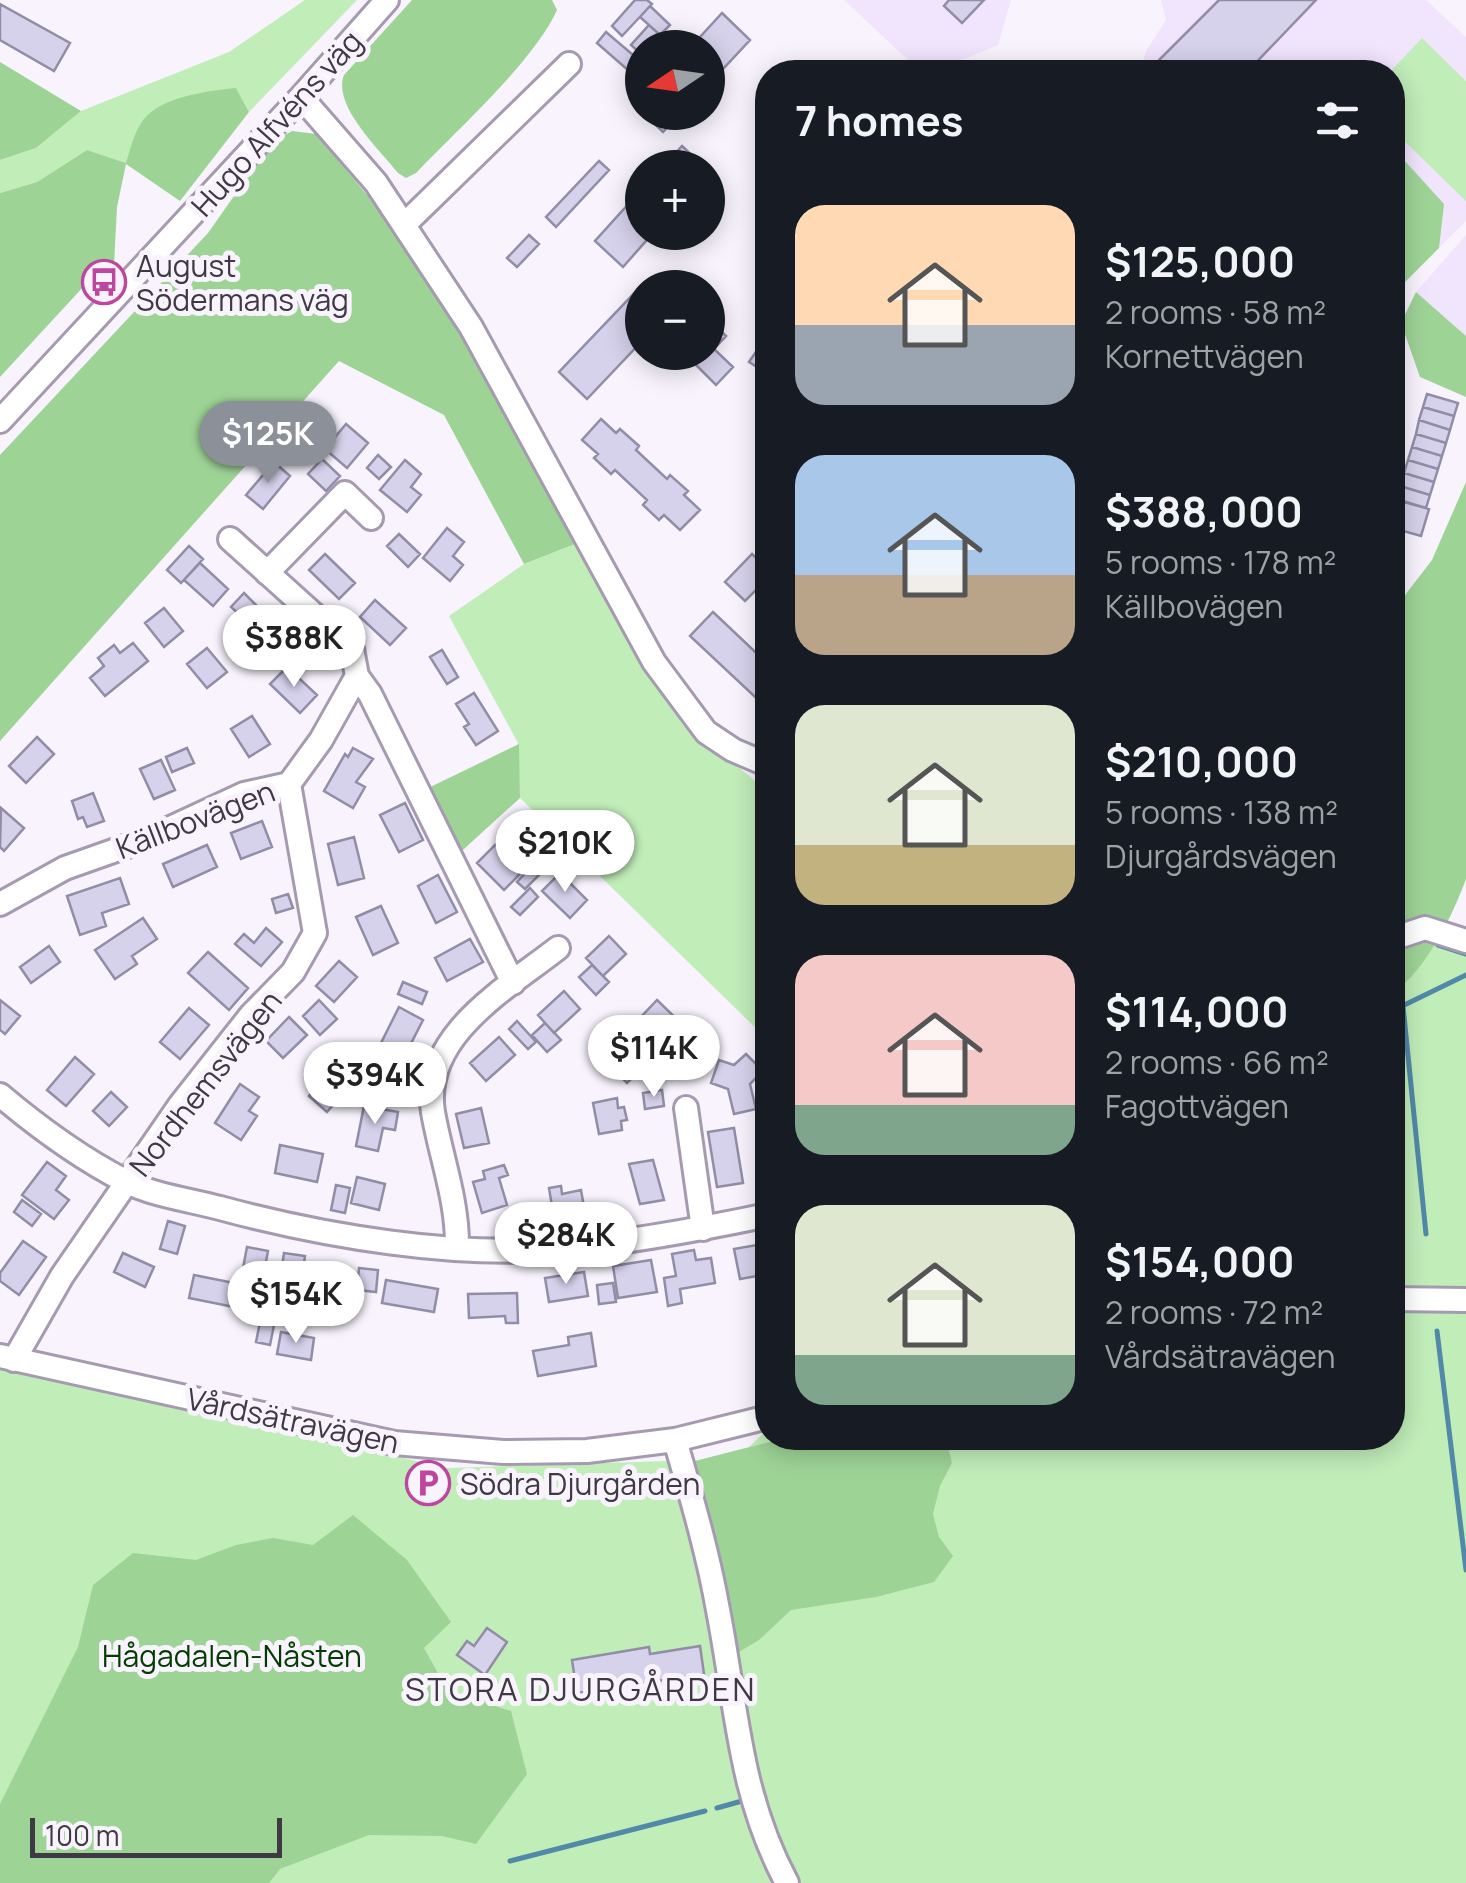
<!DOCTYPE html>
<html lang="en">
<head>
<meta charset="utf-8">
<style>
  body { margin:0; font-family:Manrope,sans-serif; background:#242831; color:#f1f3f6; height:100vh; display:flex; flex-direction:column; font-size:38px; white-space:nowrap }
  * { box-sizing:border-box; margin:0 }
  p { font-size:32px; color:#9ea1a6 }
  .icon { flex:none; width:55px; height:55px; fill:none; stroke:currentColor; stroke-width:2; stroke-linecap:round; stroke-linejoin:round }
  .map { position:relative; flex:1; overflow:hidden }
  .sheet { position:absolute; left:755px; top:60px; width:650px; height:1390px; display:flex; flex-direction:column; background:#171b24; border-radius:40px; box-shadow:0 5px 25px #0003 }
  .sheet>* { flex:none }
  .needle { width:65px; rotate:257deg }
  .fabs { position:absolute; left:625px; top:30px; display:grid; gap:20px }
  .fabs a { display:grid; place-items:center; width:100px; height:100px; border-radius:50%; background:#171b24; box-shadow:0 5px 25px #0003; font-size:50px }
  .scale { position:absolute; left:30px; bottom:25px; width:252px; box-sizing:border-box; padding-left:10px; border:5px solid #3e3942; border-top:0; font-size:28px; line-height:35px; white-space:nowrap; color:#3e3942; -webkit-text-stroke:8px #f8f3fd; paint-order:stroke }
  .price { position:absolute; translate:-50% -85px; padding:0 22px; border-radius:35px; background:#fff; color:#222; font-size:32px; line-height:65px; filter:drop-shadow(0 2px 5px #0008) }
  .price::after { content:''; position:absolute; left:50%; top:60px; width:30px; height:22px; margin-left:-15px; background:inherit; clip-path:polygon(0 0,100% 0,50% 100%) }
  .price.on { background:#8c9099; color:#fff }
  ul { padding:0; list-style:none }
  li { display:flex; align-items:center; gap:30px; height:250px; padding:0 40px }
  li span { display:grid; place-items:center; flex:none; width:280px; height:200px; border-radius:30px; color:#555 }
  li>.icon { margin-inline-start:auto }
  span .icon { width:120px; height:120px; fill:#fffc; stroke-width:1 }
  li b { font-size:42px }
  h2 { display:flex; justify-content:space-between; align-items:center; height:120px; padding:0 40px; font-size:42px }
  .map>svg:first-child { display:block }
  .built { fill:#f1e4fd }
  .green { fill:#c1edb9 }
  .forest { fill:#9ed396 }
  .lines { fill:none; stroke-linecap:round; stroke-linejoin:round }
  .stream { stroke:#5189a8; stroke-width:5 }
  .building { fill:#d7d2ec; stroke:#928da6; stroke-width:2.5 }
  .minor-casing { stroke:#a69ab1; stroke-width:28 }
  .minor { stroke:#fff; stroke-width:22 }
  .labels { text-anchor:middle; dominant-baseline:central; stroke-width:10; stroke-linejoin:round; paint-order:stroke }
  .street-label { font-size:30px; fill:#3e3942; stroke:#f8f3fd }
  .poi-label { font-size:30px; fill:#3e3942; stroke:#f8f3fd; text-anchor:start }
  .park-label { font-size:30px; fill:#043b00; stroke:#f8f3fd }
  .neighbourhood-label { font-size:32px; letter-spacing:2.5px; fill:#3e3942; stroke:#f8f3fd }
</style>
</head>
<body>
<div class="map">
<svg width="1466" height="1883" viewBox="0 0 1466 1883">
  <rect width="100%" height="100%" fill="#f8f3fd"/>
  <path class="built" d="M844,0H1011L998,45L932,72H921Z
    M1161,0H1426L1466,37V221L1393,294L1392,72H1140L1146,51L1166,20Z
    M1466,235V336L1416,292Z"/>
  <path class="green" d="M305,0H357L249,112L236,88L126,163L87,150L37,182L0,193V160L36,148L81,111L229,52Z
    M1422,38L1466,81V201L1393,130L1392,72H1390Z
    M580,542L697,733L759,784L763,855L768,860L767,1039L520,798L518,743L449,616L524,564Z
    M1393,940L1466,944V1883H0V1369L448,1468L700,1460L749,1447L767,1430L768,1438H1392Z"/>
  <path class="forest" d="M412,0H552L557,10C535,60 456,131 416,173L406,178L398,173C379,149 332,105 344,75Z
    M0,62L81,111L36,148L0,160Z
    M236,88L249,112L180,201L126,164L117,207L114,265L85,285L0,377V193L37,182L87,150L126,163C130,151 133,136 140,125C155,97 207,91 236,88Z
    M292,131L316,134L399,233L465,337L580,542L524,564L444,415L339,361L0,741V455L208,233L272,142Z
    M1393,148L1444,204L1439,248L1393,294Z
    M1416,292L1466,336V397L1420,377L1401,323Z
    M1466,482V879C1452,917 1426,970 1393,993L1392,612L1432,560Z
    M519,744L520,798L453,859L418,793Z
    M786,1438H946L952,1463L940,1486L933,1514L939,1537L953,1556L934,1582L876,1597L791,1610L759,1640L727,1659L687,1463Z
    M353,1515L407,1560L451,1622L424,1648L448,1691L511,1711L527,1774L476,1844L442,1836L369,1835L280,1869L269,1883H0V1804L78,1647L93,1585L133,1553L196,1560L236,1545L273,1538L313,1545Z"/>
  <g class="lines">
    <path class="stream" d="M1438,945L1466,954
      M1403,1006L1426,1234
      M1392,1011L1466,975
      M1437,1331L1466,1570
      M717,1808L742,1801
      M510,1861L705,1811"/>
  </g>
  <path class="building" d="M635,0H647L652,4L622,36L612,26Z
    M949,0H984L962,23L944,6Z
    M1219,0H1316L1247,72H1147Z
    M0,4L70,43L54,71L0,40Z
    M650,6L670,25L660,35L640,17Z
    M722,13L750,40L708,85V48H690Z
    M649,25L660,35L649,48H642V55L631,45Z
    M606,32L639,60L629,71L597,43Z
    M642,97V112H681L663,132L635,105Z
    M682,146L705,168H662Z
    M599,161L609,170L556,227L546,217Z
    M642,189V232H654L623,267L595,241Z
    M529,235L539,244L517,267L507,258Z
    M644,283L648,288H642V341L587,399L559,372Z
    M708,318L726,336L714,349L733,367L716,385L692,361L697,356L694,352H708Z
    M760,346L768,351V374L749,362Z
    M1427,394L1458,403L1454,416L1423,407Z
    M1423,407L1454,416L1450,430L1419,420Z
    M601,419L616,433L620,429L639,446L636,450L667,479L670,475L688,491L684,495L700,510L680,530L664,515L659,520L643,505L647,500L615,470L611,474L594,458L598,454L582,440Z
    M1419,420L1450,430L1446,443L1416,434Z
    M346,424L368,443L347,468L325,449Z
    M1416,434L1446,443L1442,456L1412,447Z
    M1412,447L1442,456L1438,469L1408,460Z
    M378,455L391,467L379,479L367,468Z
    M322,459L340,476L326,491L308,474Z
    M405,460L421,474L411,487L421,495L407,512L380,490Z
    M1408,460L1438,469L1434,482L1404,473Z
    M274,462L290,476L263,509L246,495Z
    M1404,473L1434,482L1430,495L1400,486Z
    M1400,486L1430,495L1426,508L1396,499Z
    M1404,502L1429,509L1421,536L1396,529Z
    M447,528L464,542L453,556L463,565L450,581L423,558Z
    M399,534L420,554L408,567L387,546Z
    M189,546L203,559L181,583L167,570Z
    M325,554L355,583L339,599L309,570Z
    M752,554L768,569V578L745,601L725,582Z
    M200,563L228,589L213,606L184,580Z
    M244,593L256,605L246,615L272,639L256,657L227,629L240,615L231,607Z
    M375,600L406,628L390,645L360,617Z
    M164,608L183,631L164,647L145,623Z
    M713,612L768,664V709L690,636Z
    M298,640L309,650L295,665L284,654Z
    M133,643L148,661L105,696L90,678L104,666L98,658L114,645L120,653Z
    M207,648L227,672L207,688L187,664Z
    M442,650L458,677L447,684L430,657Z
    M287,667L317,695L300,713L270,684Z
    M474,693L498,731L476,745L464,727L469,724L456,704Z
    M252,716L270,744L249,757L231,729Z
    M37,737L54,754L26,783L9,766Z
    M187,748L194,763L172,772L166,757Z
    M353,748L373,759L356,782L365,787L353,808L324,791L345,754L348,757Z
    M161,760L175,790L154,799L140,769Z
    M93,793L104,821L87,827L83,817L78,819L72,801Z
    M405,803L423,840L399,852L380,815Z
    M1,808L24,828L4,851L0,847Z
    M262,821L272,847L241,859L231,833Z
    M354,837L364,878L338,885L328,844Z
    M496,844L522,872L504,890L477,863Z
    M207,845L217,867L173,887L163,864Z
    M533,865L541,873L525,889L517,882Z
    M560,873L587,900L570,918L542,891Z
    M438,875L457,912L436,923L418,886Z
    M120,878L129,904L102,913L106,926L80,935L67,896Z
    M530,888L538,897L520,915L511,907Z
    M288,894L293,908L276,913L272,899Z
    M381,906L398,943L373,955L356,917Z
    M143,918L157,939L132,956L137,964L115,979L95,950Z
    M266,928L282,942L261,966L235,944L244,934L254,943Z
    M609,936L626,954L603,976L586,958Z
    M470,939L483,962L447,981L435,958Z
    M49,946L60,962L31,983L20,967Z
    M208,952L248,988L229,1010L188,973Z
    M339,961L357,977L334,1002L316,986Z
    M592,965L609,982L596,995L579,977Z
    M403,982L427,992L422,1004L398,994Z
    M564,991L580,1009L554,1033L538,1015Z
    M0,1000L20,1016L5,1034L0,1030Z
    M319,1000L337,1019L320,1035L303,1016Z
    M657,1000L688,1030L670,1049L639,1019Z
    M399,1007L423,1020L404,1057L380,1045Z
    M189,1008L209,1025L180,1059L160,1042Z
    M289,1017L307,1035L283,1058L266,1041Z
    M517,1021L536,1042L528,1049L509,1029Z
    M545,1023L561,1040L547,1052L532,1035Z
    M499,1037L515,1055L486,1081L470,1063Z
    M630,1040L650,1060L627,1083L607,1063Z
    M702,1042L712,1052L693,1070L684,1059Z
    M746,1054L763,1071L750,1084L756,1109L734,1114L728,1089L711,1083L719,1060L734,1065Z
    M75,1057L94,1074L66,1106L47,1090Z
    M240,1084L259,1097L249,1111L257,1116L241,1140L215,1123Z
    M316,1087L335,1103L327,1112L309,1096Z
    M383,1087L408,1092L405,1104L381,1099Z
    M662,1090L664,1106L645,1109L643,1093Z
    M111,1092L127,1107L109,1126L93,1111Z
    M617,1098L618,1108L624,1107L627,1120L621,1121L622,1130L599,1134L593,1103Z
    M364,1106L398,1112L395,1130L383,1128L378,1151L356,1146Z
    M481,1108L489,1143L464,1148L456,1114Z
    M734,1128L743,1183L717,1187L708,1132Z
    M280,1145L323,1154L317,1182L275,1173Z
    M653,1160L664,1200L640,1204L629,1164Z
    M47,1162L66,1176L56,1190L69,1200L54,1219L22,1195Z
    M504,1165L508,1175L499,1178L507,1205L482,1213L473,1182L485,1179L483,1171Z
    M357,1177L385,1184L379,1210L351,1203Z
    M336,1185L350,1188L345,1213L331,1210Z
    M561,1186L562,1194L581,1190L586,1218L565,1222L562,1204L552,1206L549,1188Z
    M22,1200L41,1214L32,1226L14,1212Z
    M168,1221L185,1226L177,1254L160,1249Z
    M23,1241L46,1257L19,1295L0,1281V1273Z
    M768,1243V1274L740,1279L734,1249Z
    M247,1247L268,1251L264,1272L243,1268Z
    M694,1250L696,1260L711,1258L715,1283L680,1289L682,1303L668,1306L664,1278L676,1276L672,1254Z
    M123,1253L154,1267L145,1287L114,1272Z
    M284,1253L305,1256L302,1277L281,1274Z
    M651,1260L657,1292L618,1298L613,1266Z
    M310,1267L345,1275L342,1294L331,1292L329,1299L314,1296L316,1289L306,1287Z
    M359,1268L378,1270L376,1292L357,1290Z
    M584,1272L588,1296L549,1302L545,1278Z
    M194,1275L244,1285L239,1308L189,1298Z
    M386,1280L438,1289L434,1312L382,1303Z
    M613,1283L616,1302L599,1304L597,1285Z
    M517,1293L518,1323H506L505,1316L469,1318L468,1294Z
    M261,1317L275,1320L270,1345L256,1342Z
    M281,1332L314,1338L311,1360L277,1354Z
    M591,1333L596,1366L538,1376L533,1351L569,1345L568,1337Z
    M487,1628L507,1642L485,1675L457,1655L467,1641L474,1646Z
    M700,1646L704,1674L577,1693L572,1660L649,1647L650,1654Z"/>
  <g class="lines">
    <defs>
      <path id="minor" d="M301,97L376,183L471,327L654,662L706,732L733,750L768,765
        M405,224L569,64
        M0,421L301,97L387,0
        M230,539L352,649L357,676
        M267,573L345,493L371,518
        M0,904L65,868L147,839L244,794L289,784L321,740L357,676L370,694L513,983
        M1392,939L1425,928L1466,941
        M0,1095C38,1127 80,1158 125,1181C152,1195 190,1200 220,1208C323,1236 459,1259 565,1248C633,1242 701,1229 768,1215
        M686,1108L703,1229
        M457,1249C458,1201 441,1158 433,1112C421,1036 507,988 558,948
        M1392,1299L1466,1300
        M0,1356L394,1443L503,1452L587,1451L675,1440L768,1417
        M14,1360L62,1276L180,1105L251,1015L293,972L315,933L289,784
        M675,1440C691,1496 708,1553 718,1610C737,1708 739,1794 787,1883"/>
    </defs>
    <use href="#minor" class="minor-casing"/>
    <use href="#minor" class="minor"/>
  </g>
  <defs>
    <symbol id="bus-ring" viewBox="-11 -11 22 22"><circle r="9.5" fill="#f8f3fd" stroke="#bd479e" stroke-width="1.5"/><path d="M-5-6H5V4H4V6H2V4H-2V6H-4V4H-5ZM-3.5-4V0h7V-4ZM-3.5 1.2v1.5H-2V1.2ZM2 1.2v1.5H3.5V1.2Z" fill="#bd479e"/></symbol>
    <symbol id="parking-ring" viewBox="-11 -11 22 22"><circle r="9.5" fill="#f8f3fd" stroke="#bd479e" stroke-width="1.5"/><path d="M-3.5-5.5H1a3.5 3.5 0 0 1 0 7H-1V5.5H-3.5ZM-1-3.4V-.6H.8a1.4 1.4 0 0 0 0-2.8Z" fill="#bd479e"/></symbol>
  </defs>
  <g fill-rule="evenodd">
    <use href="#bus-ring" x="79" y="257" width="50" height="50"/>
    <use href="#parking-ring" x="403" y="1458" width="50" height="50"/>
  </g>
  <g class="labels">
    <g class="street-label">
      <text transform="translate(276 123) rotate(-48)">Hugo Alfvéns väg</text>
      <text transform="translate(195 819) rotate(-21)">Källbovägen</text>
      <text transform="translate(205 1083) rotate(-52)">Nordhemsvägen</text>
      <text transform="translate(293 1420) rotate(12)">Vårdsätravägen</text>
    </g>
    <g class="poi-label">
      <text x="136" y="265">August<tspan x="136" dy="34">Södermans väg</tspan></text>
      <text x="460" y="1483">Södra Djurgården</text>
    </g>
    <g class="park-label">
      <text x="232" y="1655">Hågadalen-Nåsten</text>
    </g>
    <g class="neighbourhood-label">
      <text x="581" y="1689">STORA DJURGÅRDEN</text>
    </g>
  </g>
</svg>
<div class="fabs">
<a><svg class="needle" viewBox="-14 -14 28 28"><path d="M0-13l5 13h-10z" fill="#e53935"/><path d="M0 13l5-13h-10z" fill="#9ea1a6"/></svg></a>
<a>+</a>
<a>−</a>
</div>
<div class="scale">100 m</div>
<b class="price on" style="left:268px;top:486px">$125K</b>
<b class="price" style="left:294px;top:690px">$388K</b>
<b class="price" style="left:565px;top:895px">$210K</b>
<b class="price" style="left:654px;top:1100px">$114K</b>
<b class="price" style="left:375px;top:1127px">$394K</b>
<b class="price" style="left:566px;top:1287px">$284K</b>
<b class="price" style="left:296px;top:1346px">$154K</b>
<section class="sheet">
<h2>7 homes<svg class="icon" aria-label="filters" viewBox="0 0 24 24"><path d="M4 7h16M4 17h16"/><circle cx="9" cy="7" r="2"/><circle cx="15" cy="17" r="2"/></svg></h2>
<ul>
<li><span style="background:linear-gradient(#ffd9b3 60%,#9aa5b1 0)"><svg class="icon" aria-label="home" viewBox="0 0 24 24"><path d="M3 11l9-7 9 7M6 9v11h12V9"/></svg></span><div><b>$125,000</b><p>2 rooms · 58 m²</p><p>Kornettvägen</p></div></li>
<li><span style="background:linear-gradient(#a9c7e8 60%,#b9a48a 0)"><svg class="icon" aria-label="home" viewBox="0 0 24 24"><path d="M3 11l9-7 9 7M6 9v11h12V9"/></svg></span><div><b>$388,000</b><p>5 rooms · 178 m²</p><p>Källbovägen</p></div></li>
<li><span style="background:linear-gradient(#dfe7d0 70%,#c2b280 0)"><svg class="icon" aria-label="home" viewBox="0 0 24 24"><path d="M3 11l9-7 9 7M6 9v11h12V9"/></svg></span><div><b>$210,000</b><p>5 rooms · 138 m²</p><p>Djurgårdsvägen</p></div></li>
<li><span style="background:linear-gradient(#f6c9c9 75%,#7fa58c 0)"><svg class="icon" aria-label="home" viewBox="0 0 24 24"><path d="M3 11l9-7 9 7M6 9v11h12V9"/></svg></span><div><b>$114,000</b><p>2 rooms · 66 m²</p><p>Fagottvägen</p></div></li>
<li><span style="background:linear-gradient(#dfe7d0 75%,#7fa58c 0)"><svg class="icon" aria-label="home" viewBox="0 0 24 24"><path d="M3 11l9-7 9 7M6 9v11h12V9"/></svg></span><div><b>$154,000</b><p>2 rooms · 72 m²</p><p>Vårdsätravägen</p></div></li>
</ul>
</section>
</div>
</body>
</html>
